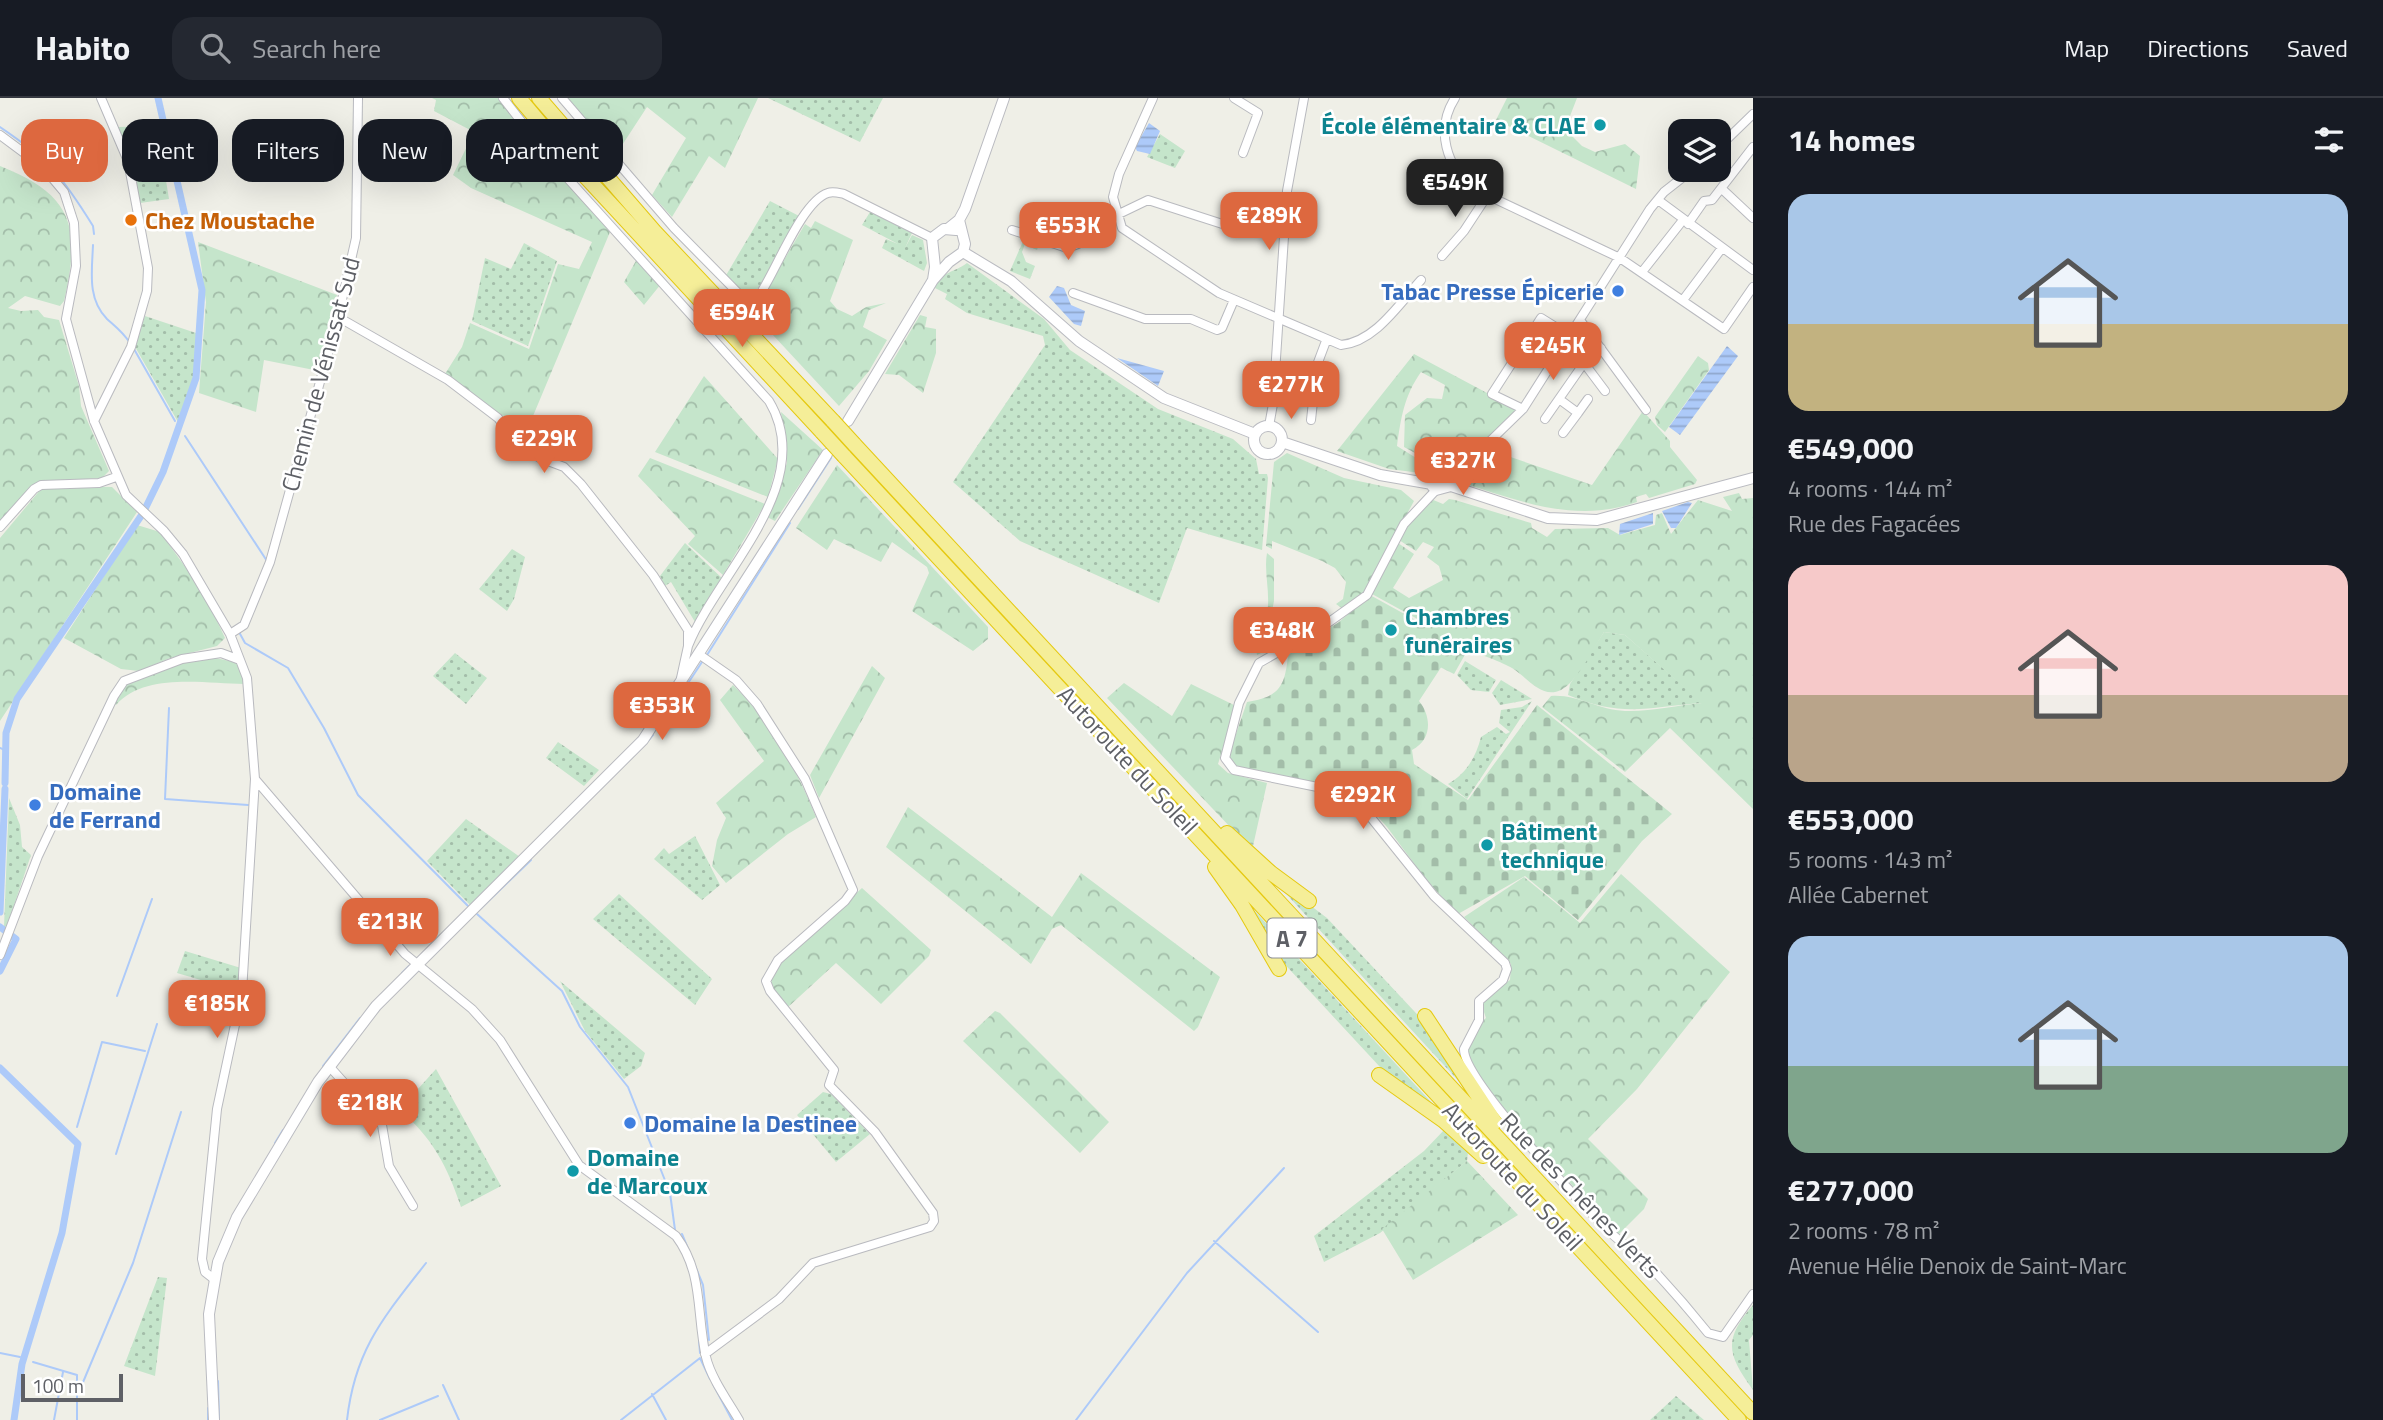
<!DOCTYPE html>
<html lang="en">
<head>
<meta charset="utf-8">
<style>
  body { margin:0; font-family:"Titillium Web",sans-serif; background:#242831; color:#f1f3f6; height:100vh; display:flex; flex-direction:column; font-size:26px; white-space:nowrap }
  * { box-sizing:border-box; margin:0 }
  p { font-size:23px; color:#9ea1a6 }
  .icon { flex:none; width:38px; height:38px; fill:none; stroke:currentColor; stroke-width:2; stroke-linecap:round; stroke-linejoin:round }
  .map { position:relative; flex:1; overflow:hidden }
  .drawer { display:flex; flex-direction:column; background:#171b24; width:630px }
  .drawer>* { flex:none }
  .top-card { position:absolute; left:21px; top:21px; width:665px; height:63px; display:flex; gap:14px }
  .buttons { position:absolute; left:1668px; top:21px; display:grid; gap:14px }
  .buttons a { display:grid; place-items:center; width:63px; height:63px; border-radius:14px; background:#171b24; box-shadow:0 7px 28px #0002; font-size:35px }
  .scale { position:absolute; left:21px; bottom:18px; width:102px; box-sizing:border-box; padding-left:7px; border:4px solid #5e6066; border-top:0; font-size:19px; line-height:24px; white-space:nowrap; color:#5e6066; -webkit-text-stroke:5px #fff; paint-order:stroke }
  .price { position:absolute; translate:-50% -60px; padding:0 16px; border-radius:14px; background:#dd683f; color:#fff; font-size:23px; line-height:46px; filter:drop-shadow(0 2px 4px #0008) }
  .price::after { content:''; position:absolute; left:50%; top:42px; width:21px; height:16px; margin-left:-10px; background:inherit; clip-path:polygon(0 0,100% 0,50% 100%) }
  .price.on { background:#222; color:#fff }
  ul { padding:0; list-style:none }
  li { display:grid; align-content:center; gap:14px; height:371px; padding:0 35px }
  li span { display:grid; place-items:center; height:217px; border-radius:21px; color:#555 }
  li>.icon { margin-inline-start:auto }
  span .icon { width:126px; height:126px; fill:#fffc; stroke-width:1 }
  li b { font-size:30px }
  h2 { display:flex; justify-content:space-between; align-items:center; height:84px; padding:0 35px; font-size:30px }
  .tag { padding:0 24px; border-radius:21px; background:#171b24; box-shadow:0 7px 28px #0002; font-size:24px; line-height:63px }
  .tag.on { background:#dd683f; color:#fff }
  header { display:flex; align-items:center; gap:42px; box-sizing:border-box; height:98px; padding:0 35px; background:#171b24; border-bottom:2px solid #363941 }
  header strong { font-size:33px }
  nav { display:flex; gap:38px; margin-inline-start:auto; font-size:24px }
  .search { width:490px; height:63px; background:#242831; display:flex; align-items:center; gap:18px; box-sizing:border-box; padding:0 24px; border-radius:21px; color:#9ea1a6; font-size:26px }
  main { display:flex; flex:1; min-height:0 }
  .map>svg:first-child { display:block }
  .green { fill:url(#green-dots) }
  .forest { fill:url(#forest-crowns) }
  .cemetery { fill:url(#cemetery-stones) }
  .water { fill:url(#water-rules) }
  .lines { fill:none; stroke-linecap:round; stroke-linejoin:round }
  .stream { stroke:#adcaf9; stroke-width:2 }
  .canal { stroke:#adcaf9; stroke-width:7 }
  .street-casing { stroke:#b9babf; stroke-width:10 }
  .secondary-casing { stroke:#babbc1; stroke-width:12 }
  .highway-casing { stroke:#e5c911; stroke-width:16 }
  .street { stroke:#fff; stroke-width:8 }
  .secondary { stroke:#fff; stroke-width:10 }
  .highway { stroke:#f5ee98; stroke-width:14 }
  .highway-bridge-casing { stroke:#e5c911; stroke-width:16; stroke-linecap:butt }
  .highway-bridge { stroke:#f5ee98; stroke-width:14 }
  .culture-dot { fill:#0f9aa8; stroke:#fff; stroke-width:2.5 }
  .food-dot { fill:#e8710a; stroke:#fff; stroke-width:2.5 }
  .shop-dot { fill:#3f7fe0; stroke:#fff; stroke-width:2.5 }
  .labels { text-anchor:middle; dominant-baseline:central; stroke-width:5; stroke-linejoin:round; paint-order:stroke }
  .shield { fill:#fff; stroke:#8e9094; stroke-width:2 }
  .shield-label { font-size:23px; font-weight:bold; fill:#5e6066 }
  .culture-label { font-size:24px; font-weight:bold; fill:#0d838f; stroke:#fff; text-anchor:start }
  .food-label { font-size:24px; font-weight:bold; fill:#c56008; stroke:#fff; text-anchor:start }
  .shop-label { font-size:24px; font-weight:bold; fill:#366cbe; stroke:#fff; text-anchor:start }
  .street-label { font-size:24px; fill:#5e6066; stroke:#fff }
</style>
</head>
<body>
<header>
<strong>Habito</strong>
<div class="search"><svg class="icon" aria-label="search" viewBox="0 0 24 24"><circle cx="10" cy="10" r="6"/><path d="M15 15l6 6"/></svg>Search here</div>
<nav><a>Map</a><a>Directions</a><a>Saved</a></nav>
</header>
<main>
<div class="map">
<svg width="1753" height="1322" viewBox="0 0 1753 1322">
  <defs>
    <pattern id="green-dots" width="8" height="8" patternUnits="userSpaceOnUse" patternTransform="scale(1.75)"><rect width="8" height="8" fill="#c5e5cb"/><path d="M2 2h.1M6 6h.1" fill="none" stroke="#a3bda9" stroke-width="1.8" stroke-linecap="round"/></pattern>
    <pattern id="forest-crowns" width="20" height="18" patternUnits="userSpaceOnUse" patternTransform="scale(1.75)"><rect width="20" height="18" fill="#c5e5cb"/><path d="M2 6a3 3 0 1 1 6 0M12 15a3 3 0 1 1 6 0" fill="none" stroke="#a3bda9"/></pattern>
    <pattern id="cemetery-stones" width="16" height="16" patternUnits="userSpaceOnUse" patternTransform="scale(1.75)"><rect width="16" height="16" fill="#c5e5cb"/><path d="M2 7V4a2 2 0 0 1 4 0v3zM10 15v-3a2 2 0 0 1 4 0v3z" fill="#a3bda9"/></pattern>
    <pattern id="water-rules" width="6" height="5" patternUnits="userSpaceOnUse" patternTransform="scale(1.75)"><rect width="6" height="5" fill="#adcaf9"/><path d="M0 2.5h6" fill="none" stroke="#90a7cd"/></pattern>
  </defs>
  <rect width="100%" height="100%" fill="#efefe7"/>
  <path class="green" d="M768,0H883L860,44Z
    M157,28L169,101L140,105L131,64L118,29Z
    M1160,36L1185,53L1175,70L1147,59Z
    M770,103L801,119L759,189L753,194L743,195L725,179Z
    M870,114L912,135L905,150L912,137L923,142L927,165L924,173L882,150L886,141L898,146L862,127Z
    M1024,141L1039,146L1037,152L1025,146L1022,154L1026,164L1035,168L1030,181L1010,173Z
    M524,145L557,163L528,248L472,223L485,160L511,171Z
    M967,165L1044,221L1070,252L1158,311L1233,341L1256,361L1259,376H1267L1268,380L1262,452L1187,430L1159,505L1020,443L953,384L1045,247L1043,238L967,215L945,201L947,196L935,190C941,173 954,175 967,165Z
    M145,218L196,235L195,280L178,324L134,247Z
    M1306,273L1311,278L1310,294L1279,295L1280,276H1285L1284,293L1295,294L1296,287H1305Z
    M685,445L724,482L695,524L671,484L665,488L660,478Z
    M512,451L525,459L514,501L507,513L479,491Z
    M1604,534L1625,537L1703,605C1648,609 1622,620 1568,597L1570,586Z
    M455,555L487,580L466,606L433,578Z
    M1465,563L1496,582L1489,594L1471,592L1457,577Z
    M1501,582L1532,601L1500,607L1492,595Z
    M1532,603L1467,701L1448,686C1466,676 1476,659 1481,639L1497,629L1506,636L1510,634L1499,625L1501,612L1522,609Z
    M558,644L599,672L584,688L546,660Z
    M9,700L20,727L22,749L31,757L7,828L4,829Z
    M466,721L520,759L470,807L427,763Z
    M695,738L720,787L702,802L654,761L664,750L669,756Z
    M1266,774L1327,820L1429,929L1466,991Z
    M619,796L712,881L695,907L593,821Z
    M1240,797L1443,1017L1380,969L1278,859Z
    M185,853L241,870L238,893L177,875Z
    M560,883L645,955L641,968L624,981L585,933Z
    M436,971L501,1088L461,1109C448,1070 432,1038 399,1012Z
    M823,994L831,996L870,1036L836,1064L797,1017Z
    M1445,1031L1468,1054L1467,1063L1380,1135L1324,1164L1314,1138L1424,1053Z
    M158,1179L167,1180L155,1278L124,1268Z
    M1753,1207V1237L1749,1242L1753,1292C1727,1256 1723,1242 1753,1207Z
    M1676,1298L1704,1322H1650Z"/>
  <path class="forest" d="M432,0H498L610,134L528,330L488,310L445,276L462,249L470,225L529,251L558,166L579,171L592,144L471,90L453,77L474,34L434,13L436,2Z
    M566,0H758L725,70L709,58L672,119L652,97L686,40L647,9L615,58Z
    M1507,0H1577L1565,31L1582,48L1595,54L1625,46L1640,58L1636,91L1496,22Z
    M0,68C74,97 81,130 64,203L60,208L25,198L8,210L21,213L38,212L44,219L59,222L79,288L81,308L109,373L102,380L37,384L0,425Z
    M815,123L853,142L830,203L837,211L852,218L866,209L886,205L869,212L863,229L887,242L869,273L839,308L757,220L752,208L760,203L805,126L811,130Z
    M198,144L337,197L319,273L264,262L256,314L199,295L206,204Z
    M637,161L661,186L644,207L624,184Z
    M920,217L927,219L925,229L936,231V255L923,295L899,277L885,276Z
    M1414,256L1517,311L1487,341L1466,345L1465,350L1446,368H1439L1404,349L1405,317L1427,300L1442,301L1445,287L1421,274C1404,298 1401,320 1397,348L1437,373V377L1389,371L1337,353Z
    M1698,258L1708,265L1709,272L1665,334L1657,327L1655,319Z
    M704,278L778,361L768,399L655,354Z
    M1643,313L1670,343V349L1697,382L1695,386L1649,400L1646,396L1636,399L1637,404C1576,426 1521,403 1462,385L1457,381L1485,358L1489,362L1493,355L1490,352L1592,387Z
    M781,314L823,352L775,423L767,419L787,365Z
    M1287,355L1344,380L1401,392L1414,403L1365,494L1343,511L1336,506L1343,501L1346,484L1335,470L1322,463L1272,443V451L1266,448L1274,364Z
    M650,360L765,406L723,477L688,446L695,438L638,378Z
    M837,367L988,529V541L973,553L912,513L929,475L927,469L892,444L881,464L834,441L827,452L796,430Z
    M58,388L112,389L137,414L0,623V440L41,391Z
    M1739,395L1742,401L1753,400V711L1670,630L1625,674L1542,609L1551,598C1577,596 1598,612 1625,613C1650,614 1677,607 1702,605L1625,537L1604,534C1594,550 1584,570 1571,584C1547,610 1529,580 1512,570C1504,565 1476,554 1467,553L1454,576L1430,564L1419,534L1423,524L1372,496L1398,445L1414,456L1393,490L1409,500L1443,482L1439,468L1427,459L1434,449L1423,444L1416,453L1399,442L1409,425L1431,401L1443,406L1449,401L1455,402L1531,425L1532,430L1547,439L1555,431L1608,430L1620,437L1655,427L1656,417L1662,415L1671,436L1698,402L1732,413L1723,399Z
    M137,427L160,434L204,495L225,540L217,548L170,560L139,573L121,571L64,540Z
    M1267,455L1274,461V503L1265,549L1267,552L1257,557C1253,541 1268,524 1268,507C1269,490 1264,471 1267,455Z
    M206,558L239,565L244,586C205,586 145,574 116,607L113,605L125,585L183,563Z
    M872,568L885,580L819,700L810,677Z
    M1124,585L1172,618L1191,586L1236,608L1218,666L1228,675L1267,685L1253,748L1233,732L1107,600Z
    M733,587C770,622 797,672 816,719L788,736L726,785L712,768L717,742L726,720L716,705L764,663L720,602Z
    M908,709L1052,819L1081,775L1220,879L1198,929L1194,933L1061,827L1052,831L1031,866L886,749Z
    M1621,776L1730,874L1637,991L1588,1041L1648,1101L1644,1111L1618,1137L1499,1008L1462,952L1469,935L1486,920L1482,908L1485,898L1510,882L1511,866L1464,819L1524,779L1580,825Z
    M862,790L931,852L929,858L881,906L836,865L787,910L772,890L771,877L789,856Z
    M995,913L1000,915L1109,1024L1080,1055L963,943Z
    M1467,1063L1518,1117L1413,1182L1382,1131Z"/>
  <path class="cemetery" d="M1370,497L1457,545L1419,603C1432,619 1432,642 1412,652L1414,666L1468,702L1537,607L1672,716L1642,743L1578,822L1525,778L1458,816L1427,783L1387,729L1354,692L1237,669L1231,664L1229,656L1247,604C1280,599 1285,588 1288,557L1339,524Z"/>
  <path class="water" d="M1149,25L1160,33L1150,56L1137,53L1135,49Z
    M1057,188L1064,190L1071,207L1085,213L1081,228L1074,226L1049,199Z
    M1727,248L1738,258L1680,337L1669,329Z
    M1117,260L1164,273L1158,288Z
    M1688,404L1692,405L1676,430H1671L1662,413Z
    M1653,415V426L1619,437L1620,426Z"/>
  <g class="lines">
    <path class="stream" d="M0,29C49,62 62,78 93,128L94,136
      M93,147C92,173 87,201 107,221C116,229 123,234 130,245
      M134,251L175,323
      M185,338L267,463
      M798,411L831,360
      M239,534L245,545L288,570L324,630L358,697L469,809
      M707,557L790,425
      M169,610L165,701L248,707
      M659,629L702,564
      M649,642L653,637
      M0,650L5,652
      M477,814L531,762
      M477,816L562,893L580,929L628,989L670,1095L675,1132
      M402,875L409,868
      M117,898L152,801
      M323,968L360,920
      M77,1029L102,944L145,953
      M275,1045L283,1032
      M116,1056L157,926
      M682,1136L703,1187L709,1242
      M1214,1143L1318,1234
      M699,1242L700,1255
      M0,1255L20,1259
      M33,1264L77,1277V1322
      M218,1283L219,1322
      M713,1286L732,1322
      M443,1287L459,1322
      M81,1289L133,1165L181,1014
      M652,1296L666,1322
      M54,1322L63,1274
      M208,1322V1310
      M347,1322C355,1251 384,1219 426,1165
      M380,1322L438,1298
      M621,1322L700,1260L710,1281
      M1076,1322L1187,1175L1284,1070"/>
    <path class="canal" d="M145,411L163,374L196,280L202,192L158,0
      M5,685L6,635L17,601L141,418
      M0,814L5,691
      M0,829L16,841L0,873
      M0,970L78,1046L62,1135L22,1266L14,1322"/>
    <defs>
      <path id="street" d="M503,0L552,63L769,303C819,386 717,475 688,548
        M562,0L674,130L742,199L748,201L760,196C776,173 802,103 828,95C833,93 839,95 844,96L932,140
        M1153,0L1119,76L1113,99L1122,130L1219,195L1341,247C1375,244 1399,206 1421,182
        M1234,0L1258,15L1243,55
        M1455,0C1435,31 1446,69 1474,91L1620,160L1724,231L1753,189
        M0,37L43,69L64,94L74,125L76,168L66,221L94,323L126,397L164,433L183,456L230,536L247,580L255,681L405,856L472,911L500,942L579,1067L676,1138C704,1176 696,1215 706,1259C711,1280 728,1303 739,1322
        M1718,50L1753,16
        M1722,91L1753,120
        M1658,102L1753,172
        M1688,126L1704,103L1712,102L1753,49
        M1012,132L1067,150L1078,146L1096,127L1148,102L1241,132
        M1442,158L1464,133L1487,98
        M1642,174L1683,122
        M1073,195L1145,221H1191L1217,232L1222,230L1234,202
        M1683,202L1722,150
        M338,219L448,282L498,320L522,349L540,360L564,369L581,386L653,477L688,532V548L681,580
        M1580,222L1646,312
        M1584,265L1605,293
        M1559,301L1578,315L1588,301
        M1523,311L1492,296L1541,220L1570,238
        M1545,321L1584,265L1601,250
        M1311,322L1317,267L1326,243
        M94,323L131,249L147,193L148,170L128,63L101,0
        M1269,328L1273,306L1287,93L1304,0
        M1563,335L1578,315
        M1450,382L1523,311L1650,111L1664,94L1692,72
        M1436,392L1404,426L1367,497L1325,527L1259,565L1239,605L1225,660L1234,672L1337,693L1356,701L1434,798L1505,865L1507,871L1503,882L1479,903V922L1464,951C1463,982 1584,1109 1611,1135C1621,1145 1634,1152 1644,1162C1667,1186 1688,1210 1708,1235L1723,1239L1753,1196
        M0,429L34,391L41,387L99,385L116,379
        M230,536L244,527L270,464L338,219L356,140L358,0
        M700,557L736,582L757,606L805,681L853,792L845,803L778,862L766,883L770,893L834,972L829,987L875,1034L933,1115L934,1123L930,1129L813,1165L779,1201L705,1256
        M0,857L38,758L114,598L124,583L182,561L221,555L240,562
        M329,968L382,1027L389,1068L413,1108
        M214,1181L205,1174L202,1161L217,1011L242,894L255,681"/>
      <path id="secondary" d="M949,130L959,122L965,111L1004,0
        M963,154L1011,183L1079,243L1164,300L1255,336
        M933,182L935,169L932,140L944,131L956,132
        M848,323L933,182L949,164L963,154L965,146L959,122
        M1254 342a14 14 0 1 1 28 0a14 14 0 1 1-28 0Z
        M1282,344L1380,377L1432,386
        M1435,382H1448L1451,388L1436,392L1432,388Z
        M1451,388L1548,420L1597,422L1753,380
        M214,1322L209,1216L218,1164L237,1119L318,984L376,908L643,642L827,356"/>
      <path id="highway" d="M519,0L583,76L822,334
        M539,0L655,134L833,323
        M854,346L1753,1315
        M844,358L1739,1322
        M1227,735L1271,775L1309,803
        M1215,769L1242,807L1279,871
        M1425,918L1495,1024
        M1379,977L1444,1023L1483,1058"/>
    </defs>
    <use href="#street" class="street-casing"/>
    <use href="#secondary" class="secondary-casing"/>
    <use href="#highway" class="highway-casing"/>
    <use href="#street" class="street"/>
    <use href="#secondary" class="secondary"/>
    <use href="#highway" class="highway"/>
    <defs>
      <path id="highway-bridge" d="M833,323L854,346
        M822,334L844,358"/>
    </defs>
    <use href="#highway-bridge" class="highway-bridge-casing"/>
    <use href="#highway-bridge" class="highway-bridge"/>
  </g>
  <g class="culture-dot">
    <circle cx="1600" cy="27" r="7"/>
    <circle cx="1391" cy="532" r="7"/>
    <circle cx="1487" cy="747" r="7"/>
    <circle cx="573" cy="1073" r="7"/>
  </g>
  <circle class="food-dot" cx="131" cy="122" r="7"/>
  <g class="shop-dot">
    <circle cx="1618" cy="193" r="7"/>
    <circle cx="35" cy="707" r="7"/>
    <circle cx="630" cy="1025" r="7"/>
  </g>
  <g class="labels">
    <rect class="shield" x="1267.5" y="820.5" width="49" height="39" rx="5"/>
    <g class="shield-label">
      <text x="1292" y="840">A 7</text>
    </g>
    <g class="culture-label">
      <text x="1586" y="27" text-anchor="end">École élémentaire &amp; CLAE</text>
      <text x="1405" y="518">Chambres<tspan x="1405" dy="28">funéraires</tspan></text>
      <text x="1501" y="733">Bâtiment<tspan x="1501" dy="28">technique</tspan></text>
      <text x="587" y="1059">Domaine<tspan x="587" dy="28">de Marcoux</tspan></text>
    </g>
    <g class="food-label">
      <text x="145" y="122">Chez Moustache</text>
    </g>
    <g class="shop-label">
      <text x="1604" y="193" text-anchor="end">Tabac Presse Épicerie</text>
      <text x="49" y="693">Domaine<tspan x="49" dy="28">de Ferrand</tspan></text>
      <text x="644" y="1025">Domaine la Destinee</text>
    </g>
    <g class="street-label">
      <text transform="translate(320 276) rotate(-75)">Chemin de Vénissat Sud</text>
      <text transform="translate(1128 662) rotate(47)">Autoroute du Soleil</text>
      <text transform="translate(1513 1078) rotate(47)">Autoroute du Soleil</text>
      <text transform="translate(1581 1097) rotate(46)">Rue des Chênes Verts</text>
    </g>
  </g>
</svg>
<div class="buttons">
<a><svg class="icon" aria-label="layers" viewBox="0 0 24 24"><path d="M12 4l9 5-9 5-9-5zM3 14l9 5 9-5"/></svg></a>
</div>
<div class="scale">100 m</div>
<b class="price on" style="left:1455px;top:121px">€549K</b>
<b class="price" style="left:1269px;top:154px">€289K</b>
<b class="price" style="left:1068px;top:164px">€553K</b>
<b class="price" style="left:742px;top:251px">€594K</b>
<b class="price" style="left:1553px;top:284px">€245K</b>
<b class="price" style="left:1291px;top:323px">€277K</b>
<b class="price" style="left:544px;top:377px">€229K</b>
<b class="price" style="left:1463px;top:399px">€327K</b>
<b class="price" style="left:1282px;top:569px">€348K</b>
<b class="price" style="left:662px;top:644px">€353K</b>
<b class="price" style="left:1363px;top:733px">€292K</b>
<b class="price" style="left:390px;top:860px">€213K</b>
<b class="price" style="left:217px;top:942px">€185K</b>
<b class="price" style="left:370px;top:1041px">€218K</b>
<div class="top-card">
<a class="tag on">Buy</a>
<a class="tag">Rent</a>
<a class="tag">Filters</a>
<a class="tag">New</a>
<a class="tag">Apartment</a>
</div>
</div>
<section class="drawer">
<h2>14 homes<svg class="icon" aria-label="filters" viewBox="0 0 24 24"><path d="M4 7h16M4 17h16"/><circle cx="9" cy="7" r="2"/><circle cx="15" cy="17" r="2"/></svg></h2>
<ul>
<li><span style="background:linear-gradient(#a9c7e8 60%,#c2b280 0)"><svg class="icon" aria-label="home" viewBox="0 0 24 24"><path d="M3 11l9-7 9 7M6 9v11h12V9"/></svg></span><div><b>€549,000</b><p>4 rooms · 144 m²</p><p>Rue des Fagacées</p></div></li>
<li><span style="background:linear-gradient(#f6c9c9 60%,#b9a48a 0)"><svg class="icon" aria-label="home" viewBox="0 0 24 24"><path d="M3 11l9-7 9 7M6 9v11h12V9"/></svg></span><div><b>€553,000</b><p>5 rooms · 143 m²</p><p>Allée Cabernet</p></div></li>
<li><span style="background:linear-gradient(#a9c7e8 60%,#7fa58c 0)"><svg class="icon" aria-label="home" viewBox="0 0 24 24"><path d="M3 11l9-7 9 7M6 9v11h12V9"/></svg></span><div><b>€277,000</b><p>2 rooms · 78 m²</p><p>Avenue Hélie Denoix de Saint-Marc</p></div></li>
</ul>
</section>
</main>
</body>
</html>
